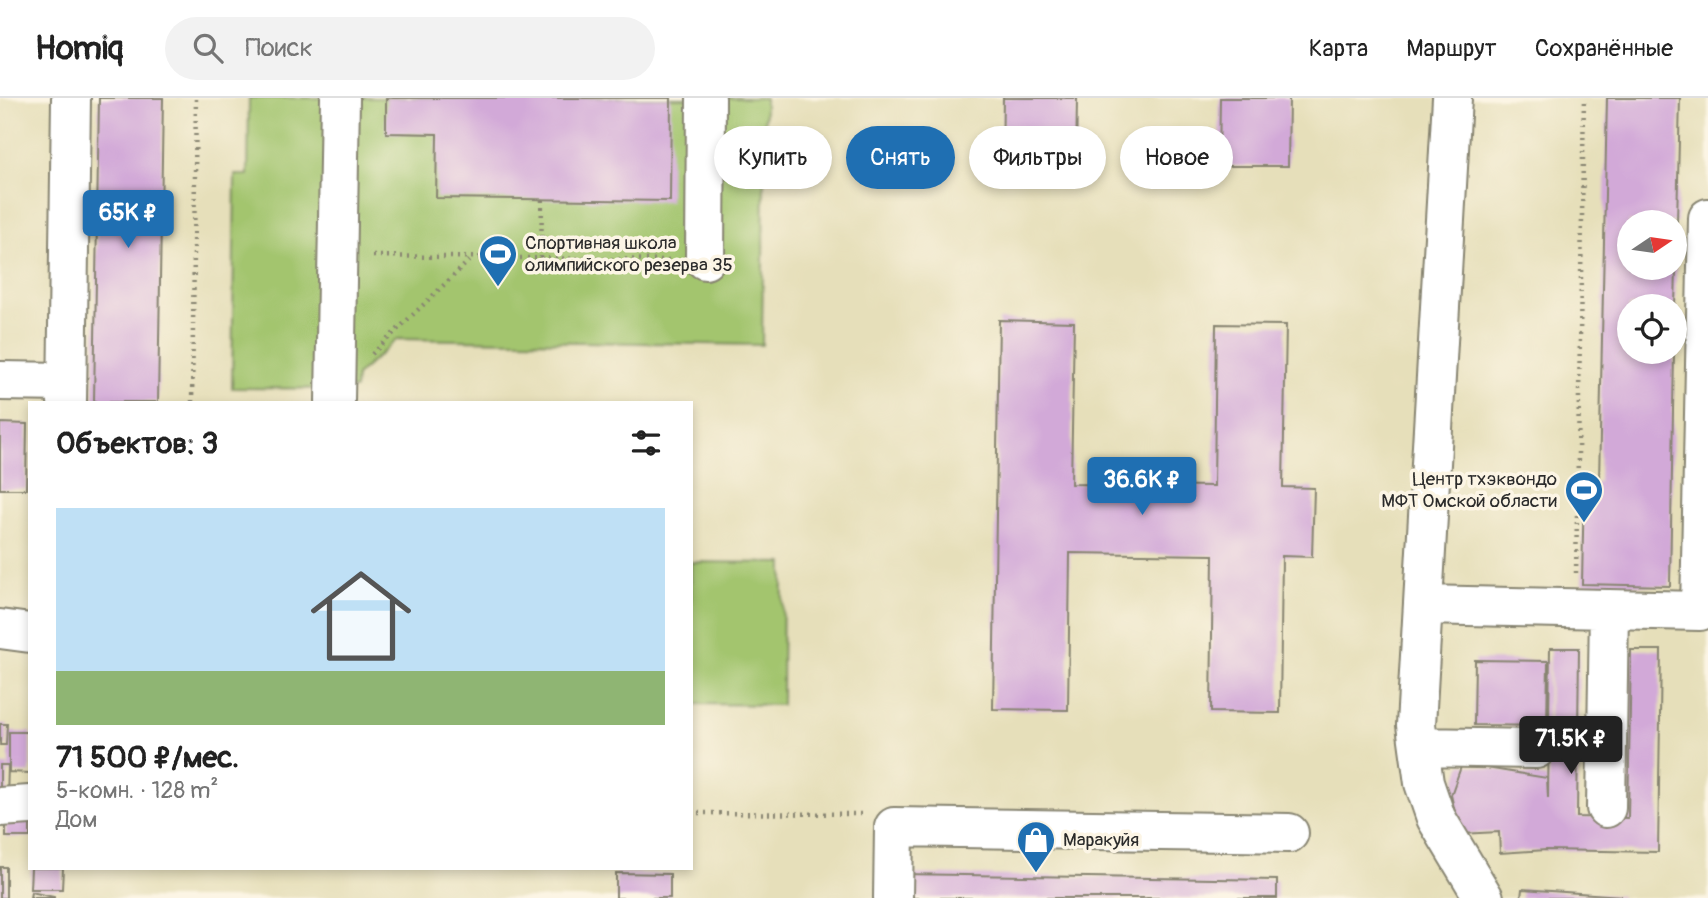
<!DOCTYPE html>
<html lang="ru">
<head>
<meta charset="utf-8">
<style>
  body { margin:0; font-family:Pangolin,sans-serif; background:#f2f2f2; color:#222; height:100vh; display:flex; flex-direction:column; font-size:26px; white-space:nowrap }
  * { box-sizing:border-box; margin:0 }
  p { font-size:23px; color:#767676 }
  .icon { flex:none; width:38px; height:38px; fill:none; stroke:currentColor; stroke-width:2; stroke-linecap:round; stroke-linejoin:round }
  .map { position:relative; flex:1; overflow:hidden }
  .details { position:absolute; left:28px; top:303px; width:665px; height:469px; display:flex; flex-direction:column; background:#fff; border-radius:0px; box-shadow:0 4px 10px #0003 }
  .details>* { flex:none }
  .banner { position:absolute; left:714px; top:28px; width:665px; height:63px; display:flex; gap:14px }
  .needle { width:46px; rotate:77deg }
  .fabs { position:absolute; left:1617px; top:112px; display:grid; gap:14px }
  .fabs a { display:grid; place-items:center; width:70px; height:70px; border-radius:50%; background:#fff; box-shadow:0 4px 10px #0003; font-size:35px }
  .price { position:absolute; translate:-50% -60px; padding:0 16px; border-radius:7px; background:#1f6fb2; color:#fff; font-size:23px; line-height:46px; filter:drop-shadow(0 2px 4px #0008) }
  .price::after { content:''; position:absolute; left:50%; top:42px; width:21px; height:16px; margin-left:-10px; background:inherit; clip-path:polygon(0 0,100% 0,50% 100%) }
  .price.current { background:#222; color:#fff }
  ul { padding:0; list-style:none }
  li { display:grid; align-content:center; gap:14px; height:371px; padding:0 28px }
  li+li { border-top:2px solid #e0e0e0 }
  li span { display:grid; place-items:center; height:217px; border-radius:0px; color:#555 }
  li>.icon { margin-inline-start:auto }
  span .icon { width:126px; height:126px; fill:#fffc; stroke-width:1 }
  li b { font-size:30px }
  h2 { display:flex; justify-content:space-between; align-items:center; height:84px; padding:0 28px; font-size:30px }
  .chip { padding:0 24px; border-radius:32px; background:#fff; box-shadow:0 4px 10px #0003; font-size:24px; line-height:63px }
  .chip.current { background:#1f6fb2; color:#fff }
  header { display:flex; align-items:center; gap:42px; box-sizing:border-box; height:98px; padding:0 35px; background:#fff; border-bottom:2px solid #e0e0e0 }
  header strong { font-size:33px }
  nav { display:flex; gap:38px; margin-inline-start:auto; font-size:24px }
  .search { width:490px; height:63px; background:#f2f2f2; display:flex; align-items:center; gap:18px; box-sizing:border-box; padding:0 24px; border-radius:38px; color:#767676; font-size:26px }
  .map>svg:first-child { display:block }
  .green { fill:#a3c56e; stroke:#67784c; stroke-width:2 }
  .building { fill:#d2a9d8 }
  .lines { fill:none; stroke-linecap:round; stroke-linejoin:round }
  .minor-casing { stroke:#888572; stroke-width:42 }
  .path { stroke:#888572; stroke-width:4.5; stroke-dasharray:2 5; stroke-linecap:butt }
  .minor { stroke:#fff; stroke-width:38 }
  .labels { text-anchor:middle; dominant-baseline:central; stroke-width:7; stroke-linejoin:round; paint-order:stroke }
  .poi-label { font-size:19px; fill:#2b2b2b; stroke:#fcf5e5; text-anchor:start }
</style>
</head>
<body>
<header>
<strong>Homiq</strong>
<div class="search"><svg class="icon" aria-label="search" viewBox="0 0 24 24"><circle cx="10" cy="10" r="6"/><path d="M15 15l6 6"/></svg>Поиск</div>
<nav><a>Карта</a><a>Маршрут</a><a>Сохранённые</a></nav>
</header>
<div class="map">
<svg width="1708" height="800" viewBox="0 0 1708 800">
  <rect width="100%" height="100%" fill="#fcf5e5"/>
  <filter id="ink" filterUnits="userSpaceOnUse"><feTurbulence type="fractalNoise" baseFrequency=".0143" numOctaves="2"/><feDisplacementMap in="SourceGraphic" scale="14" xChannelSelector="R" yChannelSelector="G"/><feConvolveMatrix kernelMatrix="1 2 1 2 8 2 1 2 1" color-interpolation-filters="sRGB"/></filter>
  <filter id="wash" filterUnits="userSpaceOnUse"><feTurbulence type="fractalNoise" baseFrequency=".00686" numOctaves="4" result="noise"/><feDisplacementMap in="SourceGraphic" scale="28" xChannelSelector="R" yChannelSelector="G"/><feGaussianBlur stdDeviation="1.57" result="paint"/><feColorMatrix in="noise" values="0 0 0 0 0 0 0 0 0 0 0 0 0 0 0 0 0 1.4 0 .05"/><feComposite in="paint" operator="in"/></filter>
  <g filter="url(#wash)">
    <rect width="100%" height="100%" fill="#e6dfba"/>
    <path class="green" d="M249,0H765L762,247L397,241L356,278L355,291L232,290L235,77H248Z
      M691,464L783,465L782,607L691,606Z"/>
    <g id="blocks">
      <path class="building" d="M99,0H163L158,304H94Z
        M386,0H671L670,103L436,100L437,36L386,35Z
        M1003,0H1077L1076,65L1002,64Z
        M1220,0H1289L1288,68H1219Z
        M1607,0H1680L1677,124H1629V170H1676L1675,208H1629V254H1674L1670,488L1582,486L1584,384H1599Z
        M999,222L1074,224L1071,386L1214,388L1216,226L1286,227L1283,389L1314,390L1312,459L1282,458L1280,615L1211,614L1213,457L1070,455L1068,612L993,611Z
        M0,325L27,326L26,391H0Z
        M1550,550H1579L1577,719L1628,720L1631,552H1661L1658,754L1546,752L1500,755L1499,734L1460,736L1451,697L1462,666L1547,680L1548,700Z
        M1475,562L1548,563L1547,628L1474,627Z
        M0,626H7L6,647H0Z
        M9,634H30V675L9,674Z
        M0,667H8L7,703H0Z
        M30,722V739H6V723Z
        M0,769H6V800H0Z
        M31,770H63L62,791H30Z
        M616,775L670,776V800H616Z
        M902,776L1277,782V800H901Z
        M1522,791L1621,798V800H1521Z
        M31,794L54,799V800H30Z"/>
    </g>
  </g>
  <g filter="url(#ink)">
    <use href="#blocks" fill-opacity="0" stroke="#888572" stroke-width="2"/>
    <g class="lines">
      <defs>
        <path id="minor" d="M1452,0L1416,627L1424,685L1436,720L1484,800
          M705,162L706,0
          M0,283L67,284
          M67,304L71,0
          M335,304L340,0
          M1423,507L1700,513L1708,120
          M0,531L30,535
          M1419,649L1536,651
          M0,709L30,707
          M1606,710L1609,511
          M893,800L894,729L1289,735"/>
      </defs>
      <use href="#minor" class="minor-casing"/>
      <path class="path" d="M373,158L669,162
        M541,160L542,102
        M372,256L472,160
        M192,304L196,0
        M1576,475L1584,0
        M691,715L862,716"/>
      <use href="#minor" class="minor"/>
    </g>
  </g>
  <defs>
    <symbol id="stadium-pin" viewBox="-11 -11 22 30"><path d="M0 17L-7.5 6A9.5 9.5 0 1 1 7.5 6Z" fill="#1f6fb2" stroke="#fcf5e5"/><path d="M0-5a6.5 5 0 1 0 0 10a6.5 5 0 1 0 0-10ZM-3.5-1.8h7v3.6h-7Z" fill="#fff"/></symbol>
    <symbol id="shop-pin" viewBox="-11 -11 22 30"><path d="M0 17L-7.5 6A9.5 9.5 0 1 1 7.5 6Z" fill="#1f6fb2" stroke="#fcf5e5"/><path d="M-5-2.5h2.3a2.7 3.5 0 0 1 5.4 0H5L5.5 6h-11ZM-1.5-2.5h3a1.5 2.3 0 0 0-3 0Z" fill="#fff"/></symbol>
  </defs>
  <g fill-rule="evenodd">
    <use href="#stadium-pin" x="476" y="134" width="44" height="60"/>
    <use href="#stadium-pin" x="1562" y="370" width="44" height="60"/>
    <use href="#shop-pin" x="1014" y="720" width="44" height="60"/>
  </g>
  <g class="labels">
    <g class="poi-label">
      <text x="525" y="145">Спортивная школа<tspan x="525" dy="22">олимпийского резерва 35</tspan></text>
      <text x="1557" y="381" text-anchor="end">Центр тхэквондо<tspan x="1557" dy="22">МФТ Омской области</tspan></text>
      <text x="1063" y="742">Маракуйя</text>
    </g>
  </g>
</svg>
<div class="fabs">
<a><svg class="needle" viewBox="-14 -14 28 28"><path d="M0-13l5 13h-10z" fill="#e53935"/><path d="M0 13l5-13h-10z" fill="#767676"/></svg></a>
<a><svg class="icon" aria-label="locate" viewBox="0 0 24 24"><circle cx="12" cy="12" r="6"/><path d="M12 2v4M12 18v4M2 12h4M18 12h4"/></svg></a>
</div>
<b class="price" style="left:128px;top:152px">65K ₽</b>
<b class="price" style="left:1142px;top:419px">36.6K ₽</b>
<b class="price current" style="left:1571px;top:678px">71.5K ₽</b>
<div class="banner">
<a class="chip">Купить</a>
<a class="chip current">Снять</a>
<a class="chip">Фильтры</a>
<a class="chip">Новое</a>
</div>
<section class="details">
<h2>Объектов: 3<svg class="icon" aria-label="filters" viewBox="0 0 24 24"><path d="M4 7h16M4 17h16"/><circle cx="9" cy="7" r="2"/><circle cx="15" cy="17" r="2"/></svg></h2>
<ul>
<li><span style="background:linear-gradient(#bfe0f5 75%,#8fb573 0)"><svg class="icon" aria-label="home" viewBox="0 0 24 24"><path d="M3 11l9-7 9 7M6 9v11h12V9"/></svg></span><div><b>71 500 ₽/мес.</b><p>5-комн. · 128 m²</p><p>Дом</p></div></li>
</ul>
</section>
</div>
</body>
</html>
